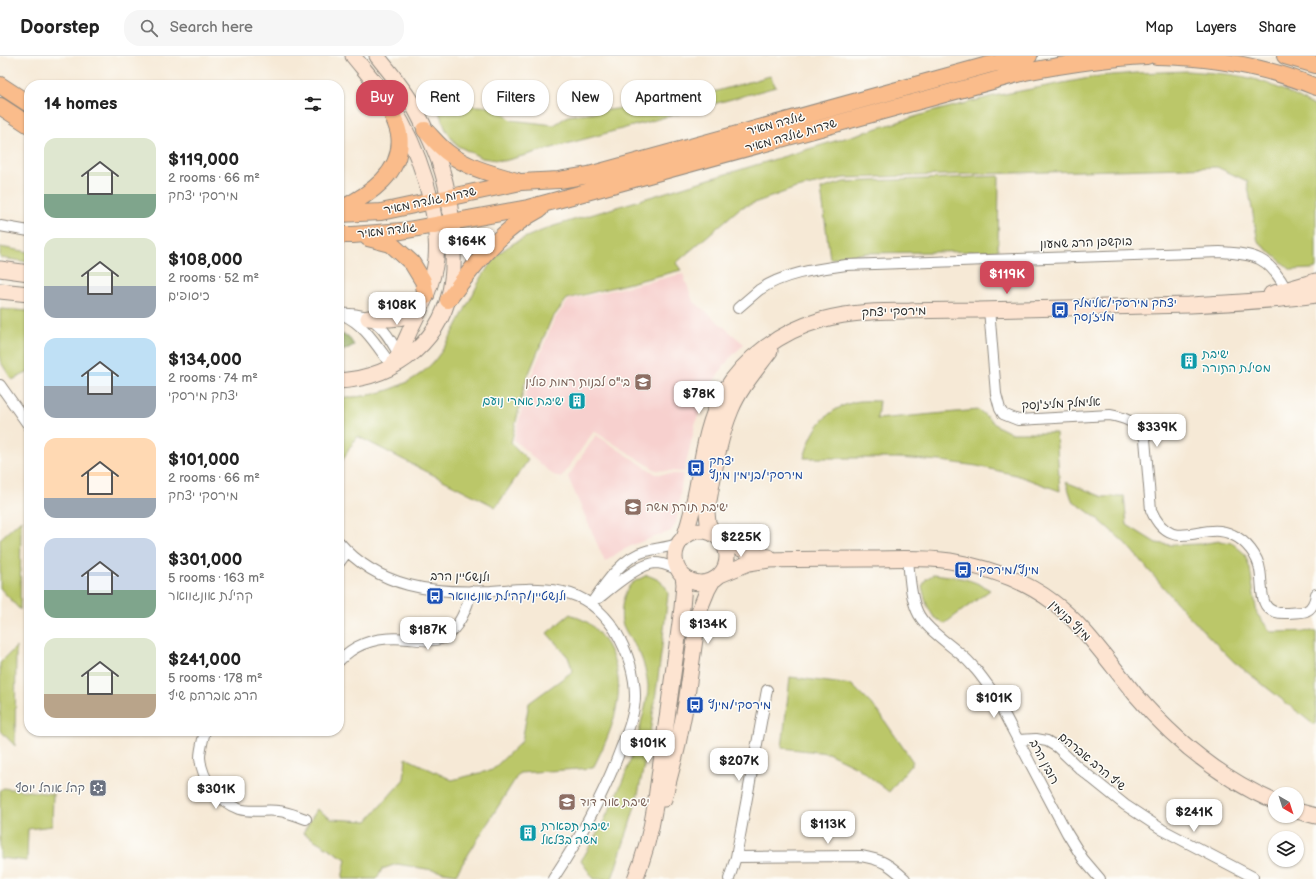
<!DOCTYPE html>
<html lang="en">
<head>
<meta charset="utf-8">
<style>
  body { margin:0; font-family:"Balsamiq Sans","Playpen Sans Hebrew",sans-serif; background:#f6f6f6; color:#222; height:100vh; display:flex; flex-direction:column; font-size:15px; white-space:nowrap }
  * { box-sizing:border-box; margin:0 }
  p { font-size:13px; color:#767676 }
  .icon { flex:none; width:22px; height:22px; fill:none; stroke:currentColor; stroke-width:2; stroke-linecap:round; stroke-linejoin:round }
  .map { position:relative; flex:1; overflow:hidden }
  .details { position:absolute; left:24px; top:24px; width:320px; height:656px; display:flex; flex-direction:column; background:#fff; border-radius:16px; box-shadow:0 1px 3px #0004 }
  .details>* { flex:none }
  .top-card { position:absolute; left:356px; top:24px; width:380px; height:36px; display:flex; gap:8px }
  .needle { width:26px; rotate:141deg }
  .controls { position:absolute; left:1268px; top:731px; display:grid; gap:8px }
  .controls a { display:grid; place-items:center; width:36px; height:36px; border-radius:50%; background:#fff; box-shadow:0 1px 3px #0004; font-size:20px }
  .price { position:absolute; translate:-50% -34px; padding:0 9px; border-radius:8px; background:#fff; color:#222; font-size:13px; line-height:26px; filter:drop-shadow(0 1px 2px #0008) }
  .price::after { content:''; position:absolute; left:50%; top:24px; width:12px; height:9px; margin-left:-6px; background:inherit; clip-path:polygon(0 0,100% 0,50% 100%) }
  .price.selected { background:#d1495b; color:#fff }
  ul { padding:0; list-style:none }
  li { display:flex; align-items:center; gap:12px; height:100px; padding:0 20px }
  li span { display:grid; place-items:center; flex:none; width:112px; height:80px; border-radius:12px; color:#555 }
  li>.icon { margin-inline-start:auto }
  span .icon { width:48px; height:48px; fill:#fffc; stroke-width:1 }
  li b { font-size:17px }
  h2 { display:flex; justify-content:space-between; align-items:center; height:48px; padding:0 20px; font-size:17px }
  .pill { padding:0 14px; border-radius:16px; background:#fff; box-shadow:0 1px 3px #0004; font-size:14px; line-height:36px }
  .pill.selected { background:#d1495b; color:#fff }
  header { display:flex; align-items:center; gap:24px; box-sizing:border-box; height:56px; padding:0 20px; background:#fff; border-bottom:1px solid #e0e0e0 }
  header strong { font-size:19px }
  nav { display:flex; gap:22px; margin-inline-start:auto; font-size:14px }
  .search { width:280px; height:36px; background:#f6f6f6; display:flex; align-items:center; gap:10px; box-sizing:border-box; padding:0 14px; border-radius:16px; color:#767676; font-size:15px }
  .map>svg:first-child { display:block }
  .built { fill:#f7d0ce }
  .green { fill:#bbc769; stroke:#73794a }
  .forest { fill:#94ac5d; stroke:#606c44 }
  .lines { fill:none; stroke-linecap:round; stroke-linejoin:round }
  .street-casing { stroke:#908a80; stroke-width:12 }
  .secondary-casing { stroke:#908a80; stroke-width:17 }
  .primary-casing { stroke:#908a80; stroke-width:18 }
  .street { stroke:#fff; stroke-width:10 }
  .secondary { stroke:#fde4d1; stroke-width:15 }
  .primary { stroke:#fabc8b; stroke-width:16 }
  .labels { text-anchor:middle; dominant-baseline:central; stroke-width:3; stroke-linejoin:round; paint-order:stroke }
  .street-label { font-size:12px; fill:#2b2b2b; stroke:#fdfcf7 }
  .transit-label { font-size:12px; fill:#164399; stroke:#fdfcf7; text-anchor:start }
  .culture-label { font-size:12px; fill:#0d838f; stroke:#fdfcf7; text-anchor:start }
  .education-label { font-size:12px; fill:#785e54; stroke:#fdfcf7; text-anchor:start }
  .worship-label { font-size:12px; fill:#5b616d; stroke:#fdfcf7; text-anchor:end }
</style>
</head>
<body>
<header>
<strong>Doorstep</strong>
<div class="search"><svg class="icon" aria-label="search" viewBox="0 0 24 24"><circle cx="10" cy="10" r="6"/><path d="M15 15l6 6"/></svg>Search here</div>
<nav><a>Map</a><a>Layers</a><a>Share</a></nav>
</header>
<div class="map">
<svg width="1316" height="823" viewBox="0 0 1316 823">
  <rect width="100%" height="100%" fill="#fdfcf7"/>
  <filter id="ink" filterUnits="userSpaceOnUse"><feTurbulence type="fractalNoise" baseFrequency=".025" numOctaves="2"/><feDisplacementMap in="SourceGraphic" scale="8" xChannelSelector="R" yChannelSelector="G"/><feConvolveMatrix kernelMatrix="1 2 1 2 8 2 1 2 1" color-interpolation-filters="sRGB"/></filter>
  <filter id="wash" filterUnits="userSpaceOnUse"><feTurbulence type="fractalNoise" baseFrequency=".012" numOctaves="4" result="noise"/><feDisplacementMap in="SourceGraphic" scale="16" xChannelSelector="R" yChannelSelector="G"/><feGaussianBlur stdDeviation="0.9" result="paint"/><feColorMatrix in="noise" values="0 0 0 0 0 0 0 0 0 0 0 0 0 0 0 0 0 1.4 0 .05"/><feComposite in="paint" operator="in"/></filter>
  <g filter="url(#wash)">
    <rect width="100%" height="100%" fill="#f6e9d6"/>
    <path class="built" d="M683,218L693,245L744,288L729,303L713,326L696,365L684,416L656,414L594,375L561,422L552,418L514,384L528,328L554,264L569,244Z
      M596,379L656,418H683L676,467L671,475L635,488L619,496L605,506L568,421Z"/>
    <path class="green" d="M1187,15C1211,17 1237,17 1260,25C1280,31 1298,42 1316,51V212L1312,213L1291,214L1258,186L1247,125L1217,111L844,122L796,132L740,152L676,207L681,214L567,243L551,264L525,327L511,387L528,404L496,451L357,380L339,410V341C372,343 414,330 435,304C451,284 461,260 473,238C479,225 491,204 502,195C517,183 537,177 554,170L931,56L994,40L1100,20L1137,17Z
      M770,20L776,31L504,105L482,102L456,89L446,74L436,48L497,51L511,64L554,69L568,60L630,51L717,35Z
      M999,120L998,195L866,197L830,203L821,133L844,126Z
      M0,191L29,196V206L0,202Z
      M0,253L29,255V316L12,324L0,305Z
      M879,345L877,363L979,354L997,370L1011,377H1056L1060,435L1016,419L977,410L941,405L897,402H804C812,375 822,356 851,347C859,344 870,345 879,345Z
      M1066,426L1103,441L1124,440L1127,469L1156,487L1172,489L1199,488L1220,485L1232,487L1245,498L1250,513L1257,558L1271,576L1316,575V668H1313L1233,605L1184,555L1126,488L1098,463L1072,444Z
      M21,464L20,554L0,532V483Z
      M934,518C956,521 971,522 990,534L944,568L933,560L927,549L922,531L926,523Z
      M647,519C657,523 666,526 668,538C661,600 654,663 641,724C635,756 623,788 613,820L611,823H594L581,805C608,761 631,714 642,663C645,653 648,641 648,630C647,620 644,607 640,598C635,589 624,575 622,566C620,554 623,537 631,528C636,524 642,522 647,519Z
      M570,558C575,561 582,563 587,566C595,571 602,581 607,589C631,631 613,673 593,712L519,717L456,818L397,808L382,813L377,823H342L346,803L303,777L317,753L331,763L367,765L404,723L406,702L452,724L492,714L522,685L529,647L573,615L568,601L547,577Z
      M16,591L15,690L0,674V607Z
      M790,621L852,629L878,655L913,706L889,736L857,711L828,697L782,692Z
      M3,732L53,738L52,770L28,773L27,805L0,802V735Z"/>
    <path class="forest" d="M339,278L348,280L354,289L345,294L339,295Z"/>
  </g>
  <g filter="url(#ink)">
    <g class="lines">
      <defs>
        <path id="street" d="M0,170L29,175
          M738,252C745,246 752,240 759,234C784,217 817,213 846,209L1220,196C1255,198 1269,201 1286,233
          M989,253L996,338L1000,353L1003,358L1018,364L1110,359C1121,361 1134,365 1141,374C1143,377 1144,381 1145,383L1151,454C1172,502 1202,463 1233,479C1246,485 1258,500 1260,514C1264,535 1256,559 1288,557C1293,556 1301,557 1306,555C1313,552 1315,545 1316,538
          M340,258C377,255 385,275 401,302
          M343,259C365,268 378,292 392,310
          M0,329L29,370
          M339,486C378,532 434,538 491,535C514,533 539,531 563,536C585,540 603,556 615,574C626,593 635,617 635,640C635,658 628,676 621,692C604,738 580,782 553,823
          M908,504C910,521 910,539 917,555C923,570 945,585 958,596C972,607 982,621 992,635L1067,777L1083,803L1100,823
          M339,507L347,496
          M599,542C611,532 639,508 655,507C664,507 671,511 679,514
          M591,548C604,529 622,501 646,495C657,492 668,492 679,487
          M339,605C357,585 383,580 409,583C420,584 433,586 443,582C458,575 468,550 471,535
          M205,675C203,684 200,693 200,702C202,724 219,746 239,753C252,757 266,753 279,755C288,756 297,760 306,763
          M1018,684L1036,683L1047,685L1057,691L1079,712L1125,749L1163,774L1253,821
          M736,801L861,800C883,804 889,808 905,823
          M729,823L736,801L767,634"/>
        <path id="secondary" d="M353,0C366,16 381,33 392,50C418,91 440,155 436,203C433,228 422,250 411,272C405,285 400,298 392,310
          M0,213L29,217
          M0,235L29,238
          M1271,238L1316,225
          M368,262C386,264 404,264 420,254
          M339,325C398,321 445,283 452,223C454,211 453,198 453,186C452,156 447,124 435,95C427,76 418,55 406,38C397,25 387,12 377,0
          M675 501a26 26 0 1 1 52 0a26 26 0 1 1-52 0Z
          M714,478L708,467L707,456C713,423 718,385 731,354C740,332 756,314 770,295
          M684,481C702,435 698,381 724,336C745,301 782,275 821,264C850,256 880,255 910,255C933,254 956,254 979,254C1049,252 1119,251 1189,249C1231,247 1274,245 1316,239
          M721,483C736,492 752,498 769,501
          M720,519L749,507L769,504C802,503 835,503 868,503C895,503 924,501 950,505C985,511 1024,524 1053,546C1084,569 1110,608 1135,638C1174,684 1220,722 1275,746
          M664,743L677,693L686,647L699,555L708,533L713,524
          M1297,755L1316,760
          M635,823C645,799 651,775 655,750L682,552L684,528L683,520"/>
        <path id="primary" d="M1156,0C1211,1 1265,10 1316,31
          M1285,0L1316,9
          M0,29L29,48
          M0,50L29,69
          M425,74C432,81 439,90 447,96C467,112 493,118 517,125
          M339,154C369,139 405,116 399,78C396,64 388,50 383,38
          M339,158L381,156L521,126L559,124L589,119L988,9L1029,0
          M339,179H353L402,175L528,152L1025,16C1066,8 1106,2 1147,0
          M368,182L391,188L412,207L423,225L426,240
          M448,244C474,209 500,174 540,153"/>
      </defs>
      <use href="#street" class="street-casing"/>
      <use href="#secondary" class="secondary-casing"/>
      <use href="#primary" class="primary-casing"/>
      <use href="#street" class="street"/>
      <use href="#secondary" class="secondary"/>
      <use href="#primary" class="primary"/>
    </g>
  </g>
  <defs>
    <symbol id="bus-square" viewBox="-11 -11 22 22"><rect x="-9" y="-9" width="18" height="18" rx="4" fill="#1a4fb4" stroke="#fdfcf7"/><path d="M-5-6H5V4H4V6H2V4H-2V6H-4V4H-5ZM-3.5-4V0h7V-4ZM-3.5 1.2v1.5H-2V1.2ZM2 1.2v1.5H3.5V1.2Z" fill="#fff"/></symbol>
    <symbol id="building-square" viewBox="-11 -11 22 22"><rect x="-9" y="-9" width="18" height="18" rx="4" fill="#0f9aa8" stroke="#fdfcf7"/><path d="M-4-6H4V6H1V3H-1V6H-4ZM-2.5-4.3h1.7v1.8h-1.7ZM.8-4.3h1.7v1.8H.8ZM-2.5-1h1.7V.8h-1.7ZM.8-1h1.7V.8H.8Z" fill="#fff"/></symbol>
    <symbol id="school-square" viewBox="-11 -11 22 22"><rect x="-9" y="-9" width="18" height="18" rx="4" fill="#8d6e63" stroke="#fdfcf7"/><path d="M0-5L7-2L0 1L-7-2ZM-4 1L0 2.5L4 1V4Q0 6-4 4Z" fill="#fff"/></symbol>
    <symbol id="synagogue-square" viewBox="-11 -11 22 22"><rect x="-9" y="-9" width="18" height="18" rx="4" fill="#6b7280" stroke="#fdfcf7"/><path d="M0-6.5L5.6 3.2H-5.6ZM0 6.5L5.6-3.2H-5.6Z" fill="#fff"/></symbol>
    <symbol id="university-square" viewBox="-11 -11 22 22"><rect x="-9" y="-9" width="18" height="18" rx="4" fill="#8d6e63" stroke="#fdfcf7"/><path d="M0-5L7-2L0 1L-7-2ZM-4 1L0 2.5L4 1V4Q0 6-4 4Z" fill="#fff"/></symbol>
  </defs>
  <g fill-rule="evenodd">
    <use href="#bus-square" x="1050" y="244" width="20" height="20"/>
    <use href="#building-square" x="1179" y="295" width="20" height="20"/>
    <use href="#school-square" x="633" y="316" width="20" height="20"/>
    <use href="#building-square" x="567" y="335" width="20" height="20"/>
    <use href="#bus-square" x="686" y="402" width="20" height="20"/>
    <use href="#school-square" x="623" y="441" width="20" height="20"/>
    <use href="#bus-square" x="953" y="504" width="20" height="20"/>
    <use href="#bus-square" x="425" y="530" width="20" height="20"/>
    <use href="#bus-square" x="685" y="639" width="20" height="20"/>
    <use href="#synagogue-square" x="88" y="722" width="20" height="20"/>
    <use href="#university-square" x="557" y="736" width="20" height="20"/>
    <use href="#building-square" x="518" y="767" width="20" height="20"/>
  </g>
  <g class="labels">
    <g class="street-label">
      <text transform="translate(776 68) rotate(-15)">גולדה מאיר</text>
      <text transform="translate(791 80) rotate(-16)">שדרות גולדה מאיר</text>
      <text transform="translate(430 145) rotate(-12)">שדרות גולדה מאיר</text>
      <text transform="translate(387 175) rotate(-7)">גולדה מאיר</text>
      <text transform="translate(1086 187) rotate(-2)">בוקשפן הרב שמעון</text>
      <text transform="translate(894 256) rotate(-2)">מירסקי יצחק</text>
      <text transform="translate(1061 348) rotate(-3)">אלימלך מליז'נסק</text>
      <text transform="translate(460 521) rotate(1)">ולנשטיין הרב</text>
      <text transform="translate(1070 565) rotate(44)">מינץ בנימין</text>
      <text transform="translate(1044 706) rotate(62)">רובין הרב</text>
      <text transform="translate(1092 706) rotate(40)">שיף הרב אברהם</text>
    </g>
    <g class="transit-label">
      <text x="1073" y="247">יצחק מירסקי/אלימלך<tspan x="1073" dy="14">מליז׳נסק</tspan></text>
      <text x="709" y="405">יצחק<tspan x="709" dy="14">מירסקי/בנימין מינץ</tspan></text>
      <text x="976" y="514">מינץ/מירסקי</text>
      <text x="448" y="540">ולנשטיין/קהילת אונגוואר</text>
      <text x="708" y="649">מירסקי/מינץ</text>
    </g>
    <g class="culture-label">
      <text x="1202" y="298">ישיבת<tspan x="1202" dy="14">מסילת התורה</tspan></text>
      <text x="564" y="345" text-anchor="end">ישיבת אמרי נועם</text>
      <text x="541" y="770">ישיבת תפארת<tspan x="541" dy="14">משה בצלאל</tspan></text>
    </g>
    <g class="education-label">
      <text x="630" y="326" text-anchor="end">בי"ס לבנות רמות פולין</text>
      <text x="646" y="451">ישיבת תורת משה</text>
      <text x="580" y="746">ישיבת אור דוד</text>
    </g>
    <g class="worship-label">
      <text x="85" y="732">קהל אוהל יוסף</text>
    </g>
  </g>
</svg>
<div class="controls">
<a><svg class="needle" viewBox="-14 -14 28 28"><path d="M0-13l5 13h-10z" fill="#e53935"/><path d="M0 13l5-13h-10z" fill="#767676"/></svg></a>
<a><svg class="icon" aria-label="layers" viewBox="0 0 24 24"><path d="M12 4l9 5-9 5-9-5zM3 14l9 5 9-5"/></svg></a>
</div>
<b class="price" style="left:467px;top:206px">$164K</b>
<b class="price selected" style="left:1007px;top:239px">$119K</b>
<b class="price" style="left:397px;top:270px">$108K</b>
<b class="price" style="left:699px;top:359px">$78K</b>
<b class="price" style="left:1157px;top:392px">$339K</b>
<b class="price" style="left:741px;top:502px">$225K</b>
<b class="price" style="left:708px;top:589px">$134K</b>
<b class="price" style="left:428px;top:595px">$187K</b>
<b class="price" style="left:994px;top:663px">$101K</b>
<b class="price" style="left:648px;top:708px">$101K</b>
<b class="price" style="left:739px;top:726px">$207K</b>
<b class="price" style="left:216px;top:754px">$301K</b>
<b class="price" style="left:1194px;top:777px">$241K</b>
<b class="price" style="left:828px;top:789px">$113K</b>
<div class="top-card">
<a class="pill selected">Buy</a>
<a class="pill">Rent</a>
<a class="pill">Filters</a>
<a class="pill">New</a>
<a class="pill">Apartment</a>
</div>
<section class="details">
<h2>14 homes<svg class="icon" aria-label="filters" viewBox="0 0 24 24"><path d="M4 7h16M4 17h16"/><circle cx="9" cy="7" r="2"/><circle cx="15" cy="17" r="2"/></svg></h2>
<ul>
<li><span style="background:linear-gradient(#dfe7d0 70%,#7fa58c 0)"><svg class="icon" aria-label="home" viewBox="0 0 24 24"><path d="M3 11l9-7 9 7M6 9v11h12V9"/></svg></span><div><b>$119,000</b><p>2 rooms · 66 m²</p><p>מירסקי יצחק</p></div></li>
<li><span style="background:linear-gradient(#dfe7d0 60%,#9aa5b1 0)"><svg class="icon" aria-label="home" viewBox="0 0 24 24"><path d="M3 11l9-7 9 7M6 9v11h12V9"/></svg></span><div><b>$108,000</b><p>2 rooms · 52 m²</p><p>כיסופים</p></div></li>
<li><span style="background:linear-gradient(#bfe0f5 60%,#9aa5b1 0)"><svg class="icon" aria-label="home" viewBox="0 0 24 24"><path d="M3 11l9-7 9 7M6 9v11h12V9"/></svg></span><div><b>$134,000</b><p>2 rooms · 74 m²</p><p>יצחק מירסקי</p></div></li>
<li><span style="background:linear-gradient(#ffd9b3 75%,#9aa5b1 0)"><svg class="icon" aria-label="home" viewBox="0 0 24 24"><path d="M3 11l9-7 9 7M6 9v11h12V9"/></svg></span><div><b>$101,000</b><p>2 rooms · 66 m²</p><p>מירסקי יצחק</p></div></li>
<li><span style="background:linear-gradient(#c9d6e8 65%,#7fa58c 0)"><svg class="icon" aria-label="home" viewBox="0 0 24 24"><path d="M3 11l9-7 9 7M6 9v11h12V9"/></svg></span><div><b>$301,000</b><p>5 rooms · 163 m²</p><p>קהילת אונגוואר</p></div></li>
<li><span style="background:linear-gradient(#dfe7d0 70%,#b9a48a 0)"><svg class="icon" aria-label="home" viewBox="0 0 24 24"><path d="M3 11l9-7 9 7M6 9v11h12V9"/></svg></span><div><b>$241,000</b><p>5 rooms · 178 m²</p><p>הרב אברהם שיף</p></div></li>
</ul>
</section>
</div>
</body>
</html>
